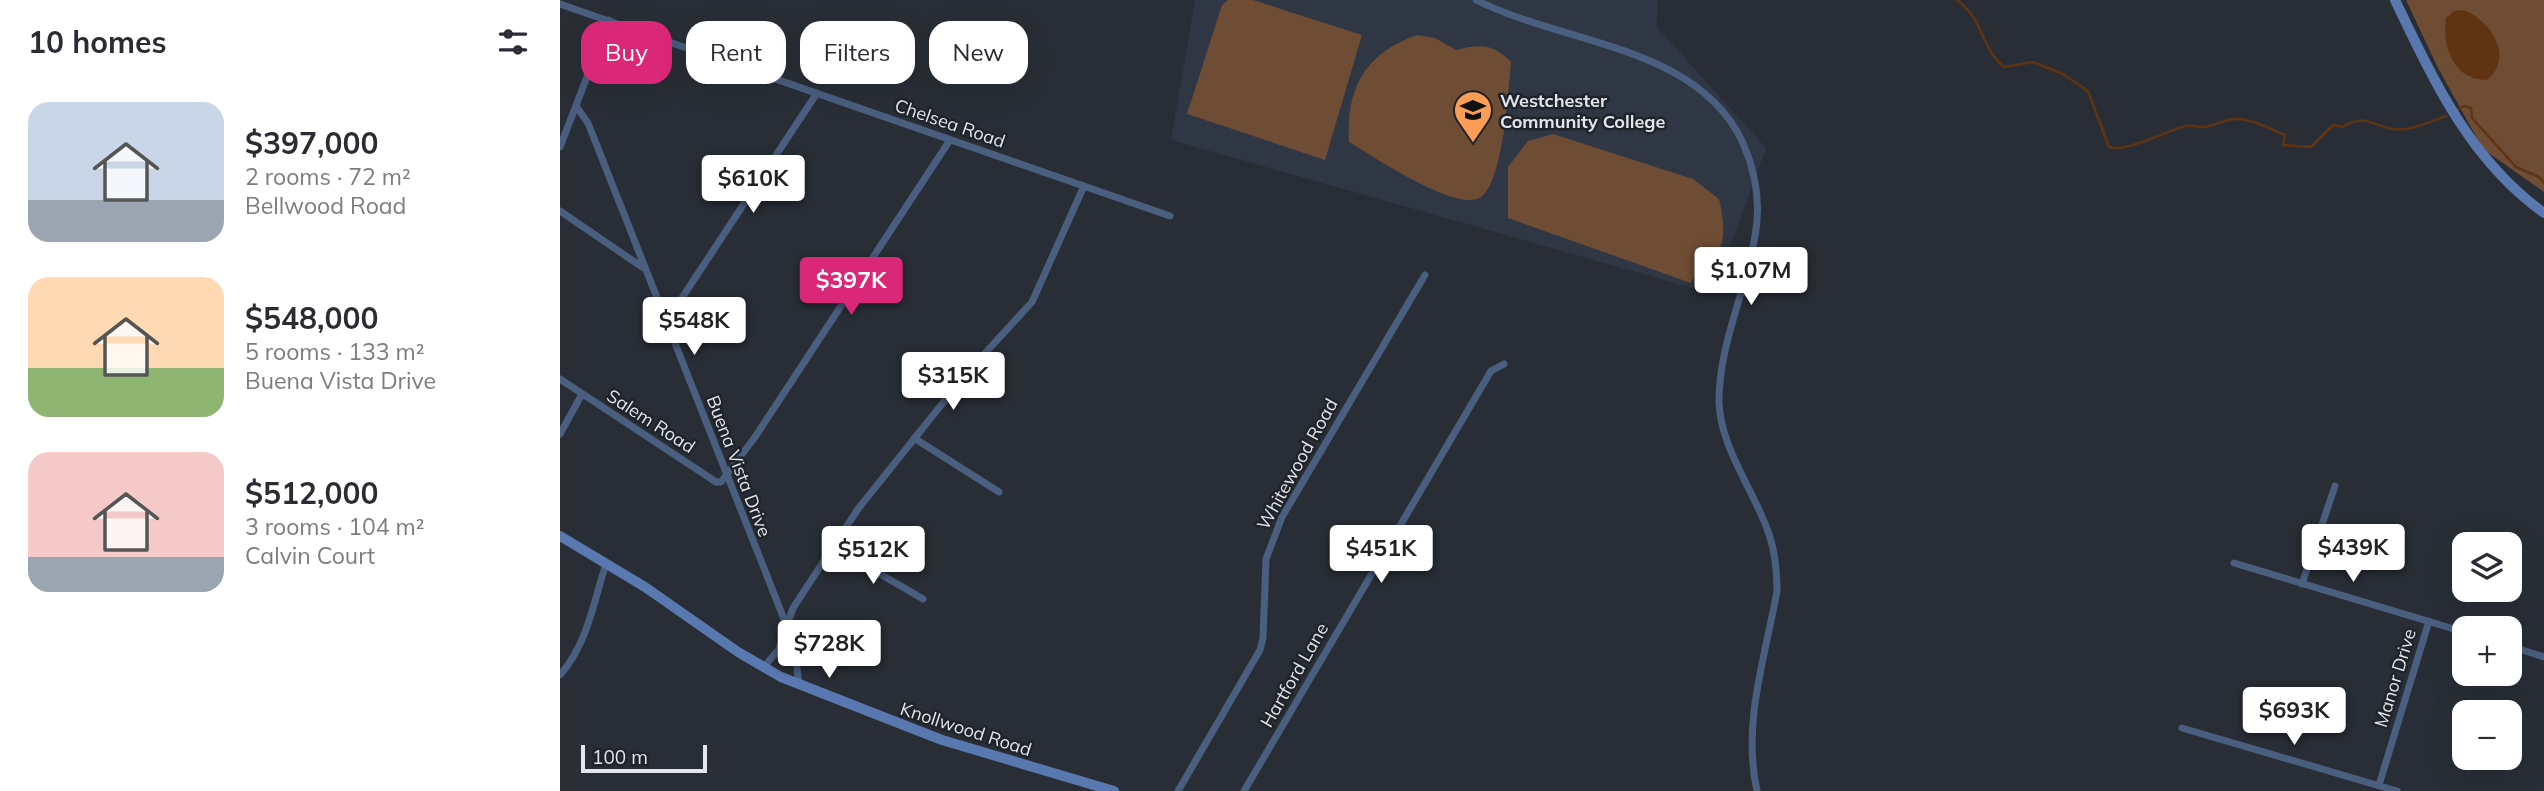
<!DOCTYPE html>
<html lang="en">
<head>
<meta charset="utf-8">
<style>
  body { margin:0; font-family:Mulish,sans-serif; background:#f2f2f3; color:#2b2b33; height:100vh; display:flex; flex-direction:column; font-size:26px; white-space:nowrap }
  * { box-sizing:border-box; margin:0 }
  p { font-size:23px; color:#7c7c81 }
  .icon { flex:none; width:38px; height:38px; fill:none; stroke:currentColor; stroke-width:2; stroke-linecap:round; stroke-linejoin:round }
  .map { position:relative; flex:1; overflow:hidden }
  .drawer { display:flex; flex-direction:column; background:#fff; width:560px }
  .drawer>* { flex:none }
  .guide { position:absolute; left:21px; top:21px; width:665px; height:63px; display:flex; gap:14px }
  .tools { position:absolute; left:1892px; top:532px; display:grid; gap:14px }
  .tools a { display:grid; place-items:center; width:70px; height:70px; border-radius:14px; background:#fff; box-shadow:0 7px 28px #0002; font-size:35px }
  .scale { position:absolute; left:21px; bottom:18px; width:126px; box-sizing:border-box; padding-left:7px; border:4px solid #e2e5eb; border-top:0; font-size:19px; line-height:24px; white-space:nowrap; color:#e2e5eb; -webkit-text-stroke:5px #1f242b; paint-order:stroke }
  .price { position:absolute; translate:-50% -60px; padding:0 16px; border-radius:7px; background:#fff; color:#222; font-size:23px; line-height:46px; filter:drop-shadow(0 2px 4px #0008) }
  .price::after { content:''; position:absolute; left:50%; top:42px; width:21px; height:16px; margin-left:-10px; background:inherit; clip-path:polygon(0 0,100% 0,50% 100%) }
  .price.active { background:#db2777; color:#fff }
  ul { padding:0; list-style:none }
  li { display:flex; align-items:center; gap:21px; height:175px; padding:0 28px }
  li span { display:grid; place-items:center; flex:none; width:196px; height:140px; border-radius:21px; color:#555 }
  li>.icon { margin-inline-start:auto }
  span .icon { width:84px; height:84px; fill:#fffc; stroke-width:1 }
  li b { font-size:30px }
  h2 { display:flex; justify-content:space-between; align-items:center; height:84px; padding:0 28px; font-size:30px }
  .tag { padding:0 24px; border-radius:21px; background:#fff; box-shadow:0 7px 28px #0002; font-size:24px; line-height:63px }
  .tag.active { background:#db2777; color:#fff }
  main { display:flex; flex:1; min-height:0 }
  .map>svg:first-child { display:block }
  .built { fill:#2f3744 }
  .green { fill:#6f4c34 }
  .water { fill:#5f3413 }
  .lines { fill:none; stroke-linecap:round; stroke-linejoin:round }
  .stream { stroke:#5f3413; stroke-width:2.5 }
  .street { stroke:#4a5e80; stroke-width:7 }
  .secondary { stroke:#5878af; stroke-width:10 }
  .labels { text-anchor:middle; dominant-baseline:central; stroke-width:5; stroke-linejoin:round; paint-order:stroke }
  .poi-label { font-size:18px; font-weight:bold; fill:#e2e5eb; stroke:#1f242b; text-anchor:start }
  .street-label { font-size:18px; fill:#e2e5eb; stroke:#1f242b }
</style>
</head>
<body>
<main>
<section class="drawer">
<h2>10 homes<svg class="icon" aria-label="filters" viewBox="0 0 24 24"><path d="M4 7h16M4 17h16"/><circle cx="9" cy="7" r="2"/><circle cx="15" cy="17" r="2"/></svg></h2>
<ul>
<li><span style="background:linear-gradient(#c9d6e8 70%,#9aa5b1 0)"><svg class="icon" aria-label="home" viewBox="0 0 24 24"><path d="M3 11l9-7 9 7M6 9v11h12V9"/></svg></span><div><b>$397,000</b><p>2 rooms · 72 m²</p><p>Bellwood Road</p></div></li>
<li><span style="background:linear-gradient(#ffd9b3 65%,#8fb573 0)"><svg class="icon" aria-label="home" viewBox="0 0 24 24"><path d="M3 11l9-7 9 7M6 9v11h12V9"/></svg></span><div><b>$548,000</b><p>5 rooms · 133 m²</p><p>Buena Vista Drive</p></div></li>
<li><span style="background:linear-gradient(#f6c9c9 75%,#9aa5b1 0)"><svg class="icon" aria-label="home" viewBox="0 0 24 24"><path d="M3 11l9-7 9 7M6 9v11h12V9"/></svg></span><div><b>$512,000</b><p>3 rooms · 104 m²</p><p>Calvin Court</p></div></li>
</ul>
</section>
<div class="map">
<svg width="1984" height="791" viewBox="0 0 1984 791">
  <rect width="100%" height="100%" fill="#292e36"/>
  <path class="built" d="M635,0H1098L1097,27L1206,148L1153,294L611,140Z"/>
  <path class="green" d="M668,0H693L802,35L765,160L627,114L662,5Z
    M1846,0H1984V192L1923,149L1877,66Z
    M857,35L875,38L896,50C920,44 933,43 951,62C948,91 944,180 921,197C898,214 811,155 789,142C786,88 805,53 857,35Z
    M993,134L1133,179L1159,199C1163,217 1167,238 1157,254C1149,266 1138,268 1131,283L948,218V167L968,141Z"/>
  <path class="water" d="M1904,10C1930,20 1955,57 1927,80C1893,80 1882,47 1886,18L1894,11Z"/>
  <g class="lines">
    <path class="stream" d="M1397,0C1426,22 1419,46 1444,67L1473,62L1503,74L1528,91L1549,147C1566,153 1608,130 1626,126C1631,125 1638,127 1643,127C1650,127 1660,122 1668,120C1686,115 1708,128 1725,135L1723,145L1751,147L1773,125L1782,127C1807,113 1809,125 1833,129C1850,132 1871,121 1886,116
      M1897,110L1904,106L1911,108L1912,118L1956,167L1979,177L1984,183"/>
    <path class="street" d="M916,0C1003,44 1138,45 1183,143C1196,173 1201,204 1195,236C1186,291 1159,344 1159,401C1160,448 1194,490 1209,534C1215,552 1217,572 1217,591C1205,658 1182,723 1197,791
      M0,4L610,216
      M16,106L28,123L226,624L236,660L239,685
      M0,147L49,20
      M0,211L82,267
      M106,322L257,93
      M0,379L156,482H161L195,437L390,140
      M0,434L22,394
      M354,438L439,492
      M274,547L363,599
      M1674,563L1904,632
      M1742,584L1775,486
      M1950,646L1984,657
      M203,668L219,649L233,608L298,509L406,374L472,302L524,186
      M0,675C28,643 33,603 46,564
      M1622,728L1837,791
      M1819,785L1869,621
      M618,791L700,650L703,638L706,559L722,517L865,275
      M684,791L931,371L944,364"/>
    <path class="secondary" d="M1835,0C1874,81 1909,159 1984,213
      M0,536L85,587L178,652L221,677L382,740L554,791"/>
  </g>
  <defs>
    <symbol id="university-pin" viewBox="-11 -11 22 30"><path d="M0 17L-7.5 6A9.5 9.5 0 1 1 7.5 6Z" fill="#fd9c56" stroke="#1f242b"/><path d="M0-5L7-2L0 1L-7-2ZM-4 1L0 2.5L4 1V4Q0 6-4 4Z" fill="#111"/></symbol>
  </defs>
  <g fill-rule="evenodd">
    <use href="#university-pin" x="891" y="88" width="44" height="60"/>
  </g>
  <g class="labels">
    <g class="poi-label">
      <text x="940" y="100">Westchester<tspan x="940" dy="21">Community College</tspan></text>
    </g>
    <g class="street-label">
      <text transform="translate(390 123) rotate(19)">Chelsea Road</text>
      <text transform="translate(91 421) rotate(33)">Salem Road</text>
      <text transform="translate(737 464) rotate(-61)">Whitewood Road</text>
      <text transform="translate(179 466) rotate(69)">Buena Vista Drive</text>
      <text transform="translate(734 675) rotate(-60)">Hartford Lane</text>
      <text transform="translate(1835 678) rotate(-73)">Manor Drive</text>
      <text transform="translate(406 729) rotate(18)">Knollwood Road</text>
    </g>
  </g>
</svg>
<div class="tools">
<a><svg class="icon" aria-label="layers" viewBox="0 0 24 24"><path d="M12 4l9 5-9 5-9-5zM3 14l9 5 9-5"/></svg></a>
<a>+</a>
<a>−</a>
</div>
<div class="scale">100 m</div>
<b class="price" style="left:193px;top:215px">$610K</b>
<b class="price" style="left:1191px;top:307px">$1.07M</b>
<b class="price active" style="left:291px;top:317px">$397K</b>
<b class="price" style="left:134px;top:357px">$548K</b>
<b class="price" style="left:393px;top:412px">$315K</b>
<b class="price" style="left:1793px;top:584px">$439K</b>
<b class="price" style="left:821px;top:585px">$451K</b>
<b class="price" style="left:313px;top:586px">$512K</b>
<b class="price" style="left:269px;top:680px">$728K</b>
<b class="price" style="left:1734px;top:747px">$693K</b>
<div class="guide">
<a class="tag active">Buy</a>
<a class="tag">Rent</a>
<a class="tag">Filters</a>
<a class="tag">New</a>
</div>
</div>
</main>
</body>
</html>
